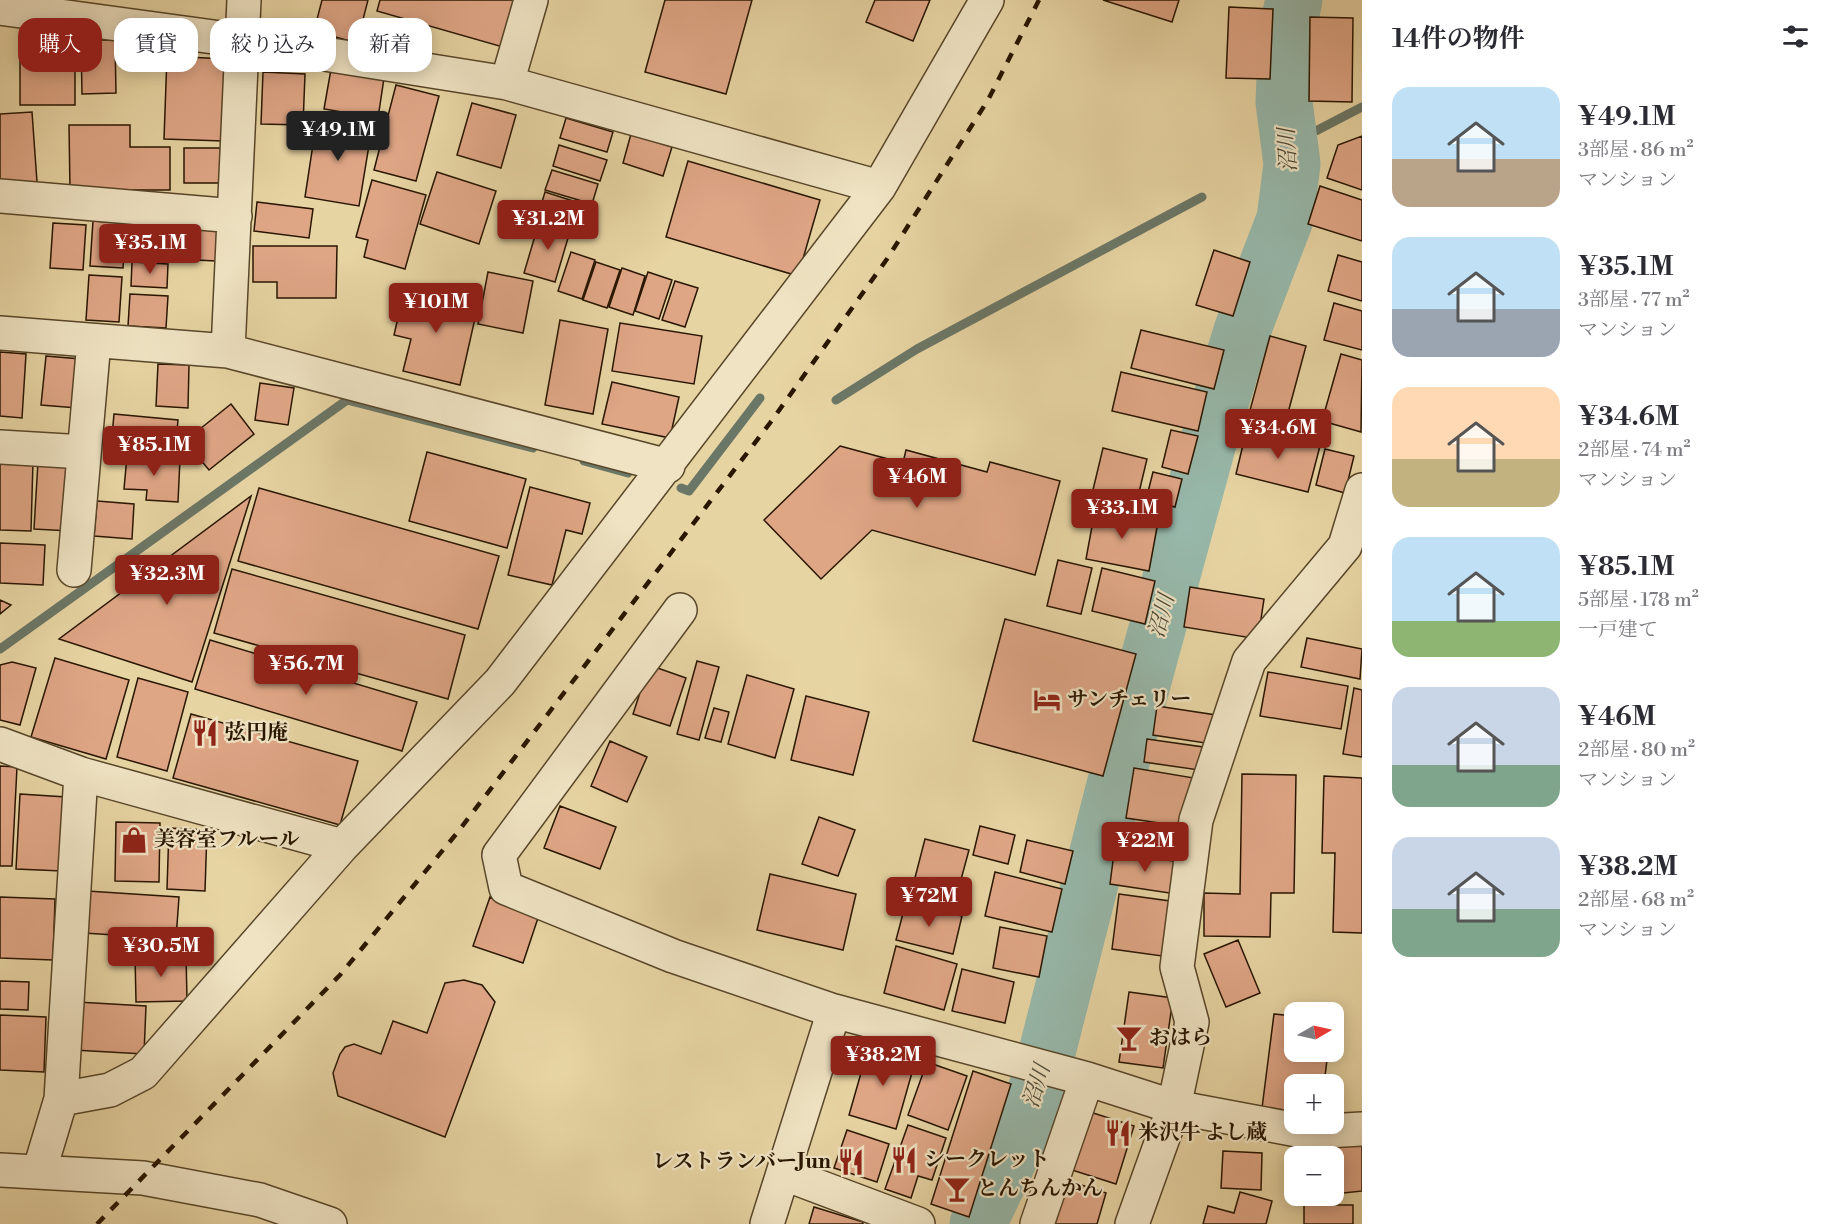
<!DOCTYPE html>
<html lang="ja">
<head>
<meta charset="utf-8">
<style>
  body { margin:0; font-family:"Libre Bodoni","Noto Serif JP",serif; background:#f2f2f3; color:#2b2b33; height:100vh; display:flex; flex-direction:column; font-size:22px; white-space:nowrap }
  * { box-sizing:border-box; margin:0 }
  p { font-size:20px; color:#7c7c81 }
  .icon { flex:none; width:33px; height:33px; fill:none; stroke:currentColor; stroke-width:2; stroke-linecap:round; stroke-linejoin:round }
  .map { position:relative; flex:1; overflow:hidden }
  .details { display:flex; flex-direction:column; background:#fff; width:480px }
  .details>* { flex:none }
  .top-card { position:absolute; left:18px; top:18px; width:570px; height:54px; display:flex; gap:12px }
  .needle { width:39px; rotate:81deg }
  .fabs { position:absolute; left:1284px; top:1002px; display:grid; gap:12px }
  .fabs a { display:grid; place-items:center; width:60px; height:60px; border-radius:12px; background:#fff; box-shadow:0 3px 15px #0003; font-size:30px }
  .price { position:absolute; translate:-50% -51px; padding:0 14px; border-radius:6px; background:#8f2418; color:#fff; font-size:20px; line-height:39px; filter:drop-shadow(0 2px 3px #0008) }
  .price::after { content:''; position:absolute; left:50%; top:36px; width:18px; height:14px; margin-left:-9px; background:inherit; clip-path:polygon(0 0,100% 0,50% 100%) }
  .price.selected { background:#222; color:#fff }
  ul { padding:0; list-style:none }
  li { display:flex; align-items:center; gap:18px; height:150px; padding:0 30px }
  li span { display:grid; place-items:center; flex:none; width:168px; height:120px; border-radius:18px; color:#555 }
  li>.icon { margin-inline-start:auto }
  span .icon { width:72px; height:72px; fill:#fffc; stroke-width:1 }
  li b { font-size:26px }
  h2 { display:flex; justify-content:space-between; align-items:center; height:72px; padding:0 30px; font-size:26px }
  .chip { padding:0 21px; border-radius:18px; background:#fff; box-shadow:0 3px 15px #0003; font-size:21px; line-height:54px }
  .chip.selected { background:#8f2418; color:#fff }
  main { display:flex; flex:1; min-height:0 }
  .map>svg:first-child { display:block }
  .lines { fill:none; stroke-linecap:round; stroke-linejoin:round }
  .stream { stroke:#6b7766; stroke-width:9 }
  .river { stroke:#97b8aa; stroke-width:57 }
  .building { fill:#dfa686; stroke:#291600; stroke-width:1.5 }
  .minor-casing { stroke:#584629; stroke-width:36 }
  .minor { stroke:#efe3c3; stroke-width:33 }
  .rail { stroke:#291600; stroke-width:4.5; stroke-dasharray:10 10; stroke-linecap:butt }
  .labels { text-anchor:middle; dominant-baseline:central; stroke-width:4.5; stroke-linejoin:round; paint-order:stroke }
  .poi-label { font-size:21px; font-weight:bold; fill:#291600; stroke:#efe3c3; text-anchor:start }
  .water-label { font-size:22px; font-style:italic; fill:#504f3c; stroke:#efe3c3 }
</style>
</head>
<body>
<main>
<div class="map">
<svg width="1362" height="1224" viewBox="0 0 1362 1224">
  <rect width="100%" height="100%" fill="#e7d4a3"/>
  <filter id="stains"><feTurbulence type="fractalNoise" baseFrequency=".00333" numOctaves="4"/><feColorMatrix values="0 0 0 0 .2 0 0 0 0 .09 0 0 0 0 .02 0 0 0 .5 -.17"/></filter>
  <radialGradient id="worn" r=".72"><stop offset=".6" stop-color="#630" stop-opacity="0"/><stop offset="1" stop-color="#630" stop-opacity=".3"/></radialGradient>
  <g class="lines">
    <path class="stream" d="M1310,134L1362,107
      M836,400L917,349L1202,197
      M584,461L628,473
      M681,488L689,491L760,398
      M0,649L347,400L533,448"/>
    <path class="river" d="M978,1224L1027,1120L1043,1068L1125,746L1208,443L1242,331L1285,219L1292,164L1284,102L1287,31L1294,0"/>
  </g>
  <path class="building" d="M322,0H368L357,43L314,31Z
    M380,0H524L510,49L377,11Z
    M665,0H752L726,94L645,72Z
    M875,0H930L913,41L866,22Z
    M1103,0H1179L1172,22Z
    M1229,7L1273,9L1270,79L1226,78Z
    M1310,17L1353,18L1352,102L1309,101Z
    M75,34V105H20V35Z
    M81,40H115L116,93L82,94Z
    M167,56L226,59L223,141L164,139Z
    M331,69L384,78L378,118L324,109Z
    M263,72L305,74L303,125L261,124Z
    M396,85L439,96L416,181L374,170Z
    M472,103L516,115L501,168L457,155Z
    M32,112L37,182L0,184V114Z
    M317,118L372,127L359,206L305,197Z
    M566,118L613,132L607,152L560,138Z
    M69,125H130V147H170V190H70Z
    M631,134L672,147L663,176L623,163Z
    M1362,136V190L1327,178L1338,145Z
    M559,145L607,160L600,181L553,166Z
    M184,148H223V183H184Z
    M688,161L820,200L798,276L666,237Z
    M552,170L598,184L592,204L545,190Z
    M437,172L496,191L479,244L420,224Z
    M372,180L426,195L405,269L364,257L368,240L356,237Z
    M1320,186L1362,200V241L1308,224Z
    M545,192L592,207L585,227L539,212Z
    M257,202L313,209L309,238L254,231Z
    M137,219L172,221L170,260L135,258Z
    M540,219L571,228L555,282L524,273Z
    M93,221L126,223L123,268L90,266Z
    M53,223L86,225L83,270L50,268Z
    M178,226L217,228L216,261L176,259Z
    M253,246H337L336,298H277V282H253Z
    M1214,250L1250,262L1233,316L1196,305Z
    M571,252L595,260L582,299L558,291Z
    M1338,255L1362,262V301L1328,291Z
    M132,262L168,264L167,288L131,286Z
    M596,262L620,270L607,308L583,300Z
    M622,268L645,276L633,315L609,307Z
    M488,272L533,281L523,333L478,324Z
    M648,272L672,280L659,319L635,311Z
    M89,275L122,277L119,322L86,320Z
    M675,281L698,288L685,327L662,320Z
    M405,287L478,305L460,385L403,371L411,339L394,335Z
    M130,294L168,296L166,328L128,326Z
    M1334,303L1362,311V350L1324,340Z
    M560,320L608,329L593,414L545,405Z
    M620,323L702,336L694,384L612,371Z
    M1141,330L1224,350L1214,389L1131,368Z
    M1270,336L1306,346L1285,424L1249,414Z
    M0,352L26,354L22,418L0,416Z
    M1341,354L1362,360L1361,432L1322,421Z
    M46,356L81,359L77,408L41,405Z
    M158,364L189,365L188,408L156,406Z
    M1121,372L1207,392L1198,431L1112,411Z
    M612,382L679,397L670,438L602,424Z
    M260,383L294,388L288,425L255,420Z
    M231,404L254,434L209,470L185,441Z
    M114,414L178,420L175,453L111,447Z
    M1247,428L1320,446L1308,492L1236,474Z
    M1171,430L1198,436L1188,474L1162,467Z
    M840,446L903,463L906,450L987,472L990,462L1060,481L1035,575L872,530L821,579L764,520Z
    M1103,448L1147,459L1136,505L1092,494Z
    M1325,449L1354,456L1345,493L1316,485Z
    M427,452L526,479L507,548L409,521Z
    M127,456L180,459L178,502L146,500L147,490L124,489Z
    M0,460L33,461L31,531L0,530Z
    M38,462L74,464L70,531L34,529Z
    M1153,472L1182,479L1175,507L1146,500Z
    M530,487L590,503L582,534L566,530L552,585L508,575Z
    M259,488L499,556L478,629L238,561Z
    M251,496L192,682L59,639Z
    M97,501L134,504L132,539L94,536Z
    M1095,510L1158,522L1149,571L1086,559Z
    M0,543L45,545L43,585L0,583Z
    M1058,560L1092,568L1081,614L1047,606Z
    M1102,568L1155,581L1145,624L1092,611Z
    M232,569L465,635L448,699L214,633Z
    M1190,587L1264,599L1258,639L1184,627Z
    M0,600L11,605L0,614Z
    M1005,619L1136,654L1103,776L973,741Z
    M1307,638L1362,649L1360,679L1301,667Z
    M210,640L417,702L402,751L195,689Z
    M55,658L129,680L106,759L31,737Z
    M697,661L719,667L699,740L677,734Z
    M12,662L36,668L20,725L0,720V665Z
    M649,665L686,678L670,726L633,714Z
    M1268,672L1348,686L1341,729L1260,716Z
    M747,675L794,689L775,758L728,744Z
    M138,678L188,692L167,771L117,757Z
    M1354,688L1362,690V757L1343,754Z
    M806,696L869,712L853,775L791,760Z
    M1157,706L1216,715L1212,744L1153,735Z
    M714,708L729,712L721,742L705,738Z
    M191,714L358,761L340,825L173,778Z
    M1147,739L1203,747L1199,770L1144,762Z
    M610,741L647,757L627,802L591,786Z
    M0,766L17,767L12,866H0Z
    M1134,768L1194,778L1186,827L1126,818Z
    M1242,774L1296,775L1294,893H1271L1270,937L1204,936V893L1240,894Z
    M1324,776L1362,778V933L1333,932L1335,853H1322Z
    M20,794L66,797L62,871L16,869Z
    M560,806L616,827L600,869L544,848Z
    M819,817L855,830L838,876L802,864Z
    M116,822L160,823L159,882L115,881Z
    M980,826L1015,835L1008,864L973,855Z
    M169,828L207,830L205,891L167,889Z
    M925,839L969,850L953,909L910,897Z
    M1027,840L1073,851L1065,884L1020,872Z
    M1114,853L1181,862L1176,894L1110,884Z
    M995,872L1062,889L1052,932L985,916Z
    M770,874L856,894L843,950L757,930Z
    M87,891L179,897L176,939L84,933Z
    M1119,894L1170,901L1162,956L1112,949Z
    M0,897L55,899L53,960L0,958Z
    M490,897L539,915L523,963L473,946Z
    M906,902L962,916L953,954L896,940Z
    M1000,927L1047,936L1039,977L993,968Z
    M1238,940L1260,993L1226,1007L1204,954Z
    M896,946L957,964L944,1010L884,993Z
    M186,954L187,1001L136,1002L135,955Z
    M962,969L1014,982L1005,1023L952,1011Z
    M464,980L482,985L495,1002L445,1137L338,1096L333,1073L340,1054L345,1047L354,1044L381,1054L393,1021L427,1033L445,983Z
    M0,981L29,982L28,1010L0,1009Z
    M1129,992L1173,998L1163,1068L1119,1062Z
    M77,1002L146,1006L144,1054L74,1050Z
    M1274,1014L1294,1016V1052H1328L1324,1084H1294V1112L1262,1108Z
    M0,1015L46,1017L44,1072L0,1070Z
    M886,1046L917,1055L896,1129L849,1115L865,1059Z
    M927,1062L967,1076L948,1130L908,1115Z
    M973,1071L1011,1084L969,1217L931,1204Z
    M1090,1112L1134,1126L1116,1184L1072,1170Z
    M908,1125L946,1138L932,1180L918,1176L911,1198L885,1189Z
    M847,1130L889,1144L877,1182L834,1168Z
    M1362,1139V1191L1334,1194V1156H1328L1327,1143Z
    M1223,1151L1262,1153L1261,1190L1221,1188Z
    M1063,1179L1106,1193L1097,1224H1049Z
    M1240,1192L1272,1201L1266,1224H1203L1208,1206L1234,1213Z
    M1304,1205H1353V1224H1304Z
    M814,1207L863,1222V1224H809Z"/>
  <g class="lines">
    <defs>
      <path id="minor" d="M0,8L243,41L507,83L879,187
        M507,83L531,0
        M0,196L235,216
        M0,333L228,351L668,466
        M228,351L244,0
        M0,447L84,452
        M74,570L94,341
        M680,610L499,855L506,888L673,956L834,1011L1087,1079L1174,1107L1308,1132L1362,1129
        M0,744L81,774L342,846
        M61,1099L110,1090L143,1073L342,846L500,682L879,187L987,0
        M0,1170L143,1178L260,1200L330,1224
        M39,1172L61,1099L81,774
        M785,1174L918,1224
        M767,1224L834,1011
        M1037,1224L1087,1079
        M1132,1224L1174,1107L1192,1022L1177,967L1196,820L1249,661L1345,546L1362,490"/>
    </defs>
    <use href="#minor" class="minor-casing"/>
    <use href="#minor" class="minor"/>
    <path class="rail" d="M97,1224L340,975L457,833L770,423L887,259L988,100L1039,0"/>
  </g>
  <defs>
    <symbol id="hotel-bare" viewBox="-9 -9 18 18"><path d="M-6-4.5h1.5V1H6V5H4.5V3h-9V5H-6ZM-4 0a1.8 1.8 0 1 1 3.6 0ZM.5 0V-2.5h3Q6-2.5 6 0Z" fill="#8f2418" stroke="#efe3c3" stroke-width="2.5" paint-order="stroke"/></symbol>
    <symbol id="restaurant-bare" viewBox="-9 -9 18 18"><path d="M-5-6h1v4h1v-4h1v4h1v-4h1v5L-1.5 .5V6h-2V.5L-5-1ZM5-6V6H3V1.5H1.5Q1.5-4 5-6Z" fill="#8f2418" stroke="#efe3c3" stroke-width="2.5" paint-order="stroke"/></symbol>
    <symbol id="shop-bare" viewBox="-9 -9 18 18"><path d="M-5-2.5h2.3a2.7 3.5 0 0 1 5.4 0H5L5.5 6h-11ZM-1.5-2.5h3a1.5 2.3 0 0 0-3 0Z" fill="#8f2418" stroke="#efe3c3" stroke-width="2.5" paint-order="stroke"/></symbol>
    <symbol id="bar-bare" viewBox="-9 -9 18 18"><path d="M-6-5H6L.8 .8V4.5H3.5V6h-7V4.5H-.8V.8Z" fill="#8f2418" stroke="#efe3c3" stroke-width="2.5" paint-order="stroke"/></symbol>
  </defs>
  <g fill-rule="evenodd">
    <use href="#hotel-bare" x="1028" y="681" width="38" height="38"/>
    <use href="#restaurant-bare" x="186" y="714" width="38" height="38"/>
    <use href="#shop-bare" x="115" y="821" width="38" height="38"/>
    <use href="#bar-bare" x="1110" y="1019" width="38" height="38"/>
    <use href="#restaurant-bare" x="1099" y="1114" width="38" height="38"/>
    <use href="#restaurant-bare" x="885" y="1141" width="38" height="38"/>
    <use href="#restaurant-bare" x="832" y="1143" width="38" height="38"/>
    <use href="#bar-bare" x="938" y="1170" width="38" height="38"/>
  </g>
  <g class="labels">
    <g class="poi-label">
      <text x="1067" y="700">サンチェリー</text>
      <text x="225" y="733">弦円庵</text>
      <text x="154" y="840">美容室フルール</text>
      <text x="1149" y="1038">おはら</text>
      <text x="1138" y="1133">米沢牛 よし蔵</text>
      <text x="924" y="1160">シークレット</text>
      <text x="831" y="1162" text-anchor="end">レストランバーJun</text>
      <text x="977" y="1189">とんちんかん</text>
    </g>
    <g class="water-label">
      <text transform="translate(1288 150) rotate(-93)">沼川</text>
      <text transform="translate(1162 616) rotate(-75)">沼川</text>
      <text transform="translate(1037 1086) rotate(-73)">沼川</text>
    </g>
  </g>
  <rect width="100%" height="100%" filter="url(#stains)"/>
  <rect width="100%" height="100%" fill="url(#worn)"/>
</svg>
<div class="fabs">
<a><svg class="needle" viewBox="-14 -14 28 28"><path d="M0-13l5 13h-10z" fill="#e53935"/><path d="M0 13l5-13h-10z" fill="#7c7c81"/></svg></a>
<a>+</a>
<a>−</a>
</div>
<b class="price selected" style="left:338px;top:162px">¥49.1M</b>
<b class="price" style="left:548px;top:251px">¥31.2M</b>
<b class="price" style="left:150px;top:275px">¥35.1M</b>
<b class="price" style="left:436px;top:334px">¥101M</b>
<b class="price" style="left:1278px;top:460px">¥34.6M</b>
<b class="price" style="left:154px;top:477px">¥85.1M</b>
<b class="price" style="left:917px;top:509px">¥46M</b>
<b class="price" style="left:1122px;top:540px">¥33.1M</b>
<b class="price" style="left:167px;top:606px">¥32.3M</b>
<b class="price" style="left:306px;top:696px">¥56.7M</b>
<b class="price" style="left:1145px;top:873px">¥22M</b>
<b class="price" style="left:929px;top:928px">¥72M</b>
<b class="price" style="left:161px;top:978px">¥30.5M</b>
<b class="price" style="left:883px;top:1087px">¥38.2M</b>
<div class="top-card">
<a class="chip selected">購入</a>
<a class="chip">賃貸</a>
<a class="chip">絞り込み</a>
<a class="chip">新着</a>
</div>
</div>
<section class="details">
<h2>14件の物件<svg class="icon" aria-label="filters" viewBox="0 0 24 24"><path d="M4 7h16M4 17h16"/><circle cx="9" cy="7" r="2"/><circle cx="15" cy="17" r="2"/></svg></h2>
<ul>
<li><span style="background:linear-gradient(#bfe0f5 60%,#b9a48a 0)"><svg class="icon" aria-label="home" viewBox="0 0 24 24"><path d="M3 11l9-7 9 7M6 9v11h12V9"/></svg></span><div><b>¥49.1M</b><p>3部屋 · 86 m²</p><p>マンション</p></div></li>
<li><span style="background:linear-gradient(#bfe0f5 60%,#9aa5b1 0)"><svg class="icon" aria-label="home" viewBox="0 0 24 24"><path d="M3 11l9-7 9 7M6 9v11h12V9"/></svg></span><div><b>¥35.1M</b><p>3部屋 · 77 m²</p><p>マンション</p></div></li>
<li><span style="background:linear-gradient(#ffd9b3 60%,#c2b280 0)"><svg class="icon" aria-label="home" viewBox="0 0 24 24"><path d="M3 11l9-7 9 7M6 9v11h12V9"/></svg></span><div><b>¥34.6M</b><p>2部屋 · 74 m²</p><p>マンション</p></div></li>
<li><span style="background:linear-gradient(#bfe0f5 70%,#8fb573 0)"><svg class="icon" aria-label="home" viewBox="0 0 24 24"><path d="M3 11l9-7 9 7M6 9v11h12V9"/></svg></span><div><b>¥85.1M</b><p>5部屋 · 178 m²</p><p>一戸建て</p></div></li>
<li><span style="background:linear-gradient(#c9d6e8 65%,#7fa58c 0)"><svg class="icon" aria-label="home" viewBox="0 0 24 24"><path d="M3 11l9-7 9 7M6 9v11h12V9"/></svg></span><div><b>¥46M</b><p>2部屋 · 80 m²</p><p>マンション</p></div></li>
<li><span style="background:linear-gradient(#c9d6e8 60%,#7fa58c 0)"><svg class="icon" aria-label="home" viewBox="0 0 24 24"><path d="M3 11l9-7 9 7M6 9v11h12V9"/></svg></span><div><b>¥38.2M</b><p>2部屋 · 68 m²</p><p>マンション</p></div></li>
</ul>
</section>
</main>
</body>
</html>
